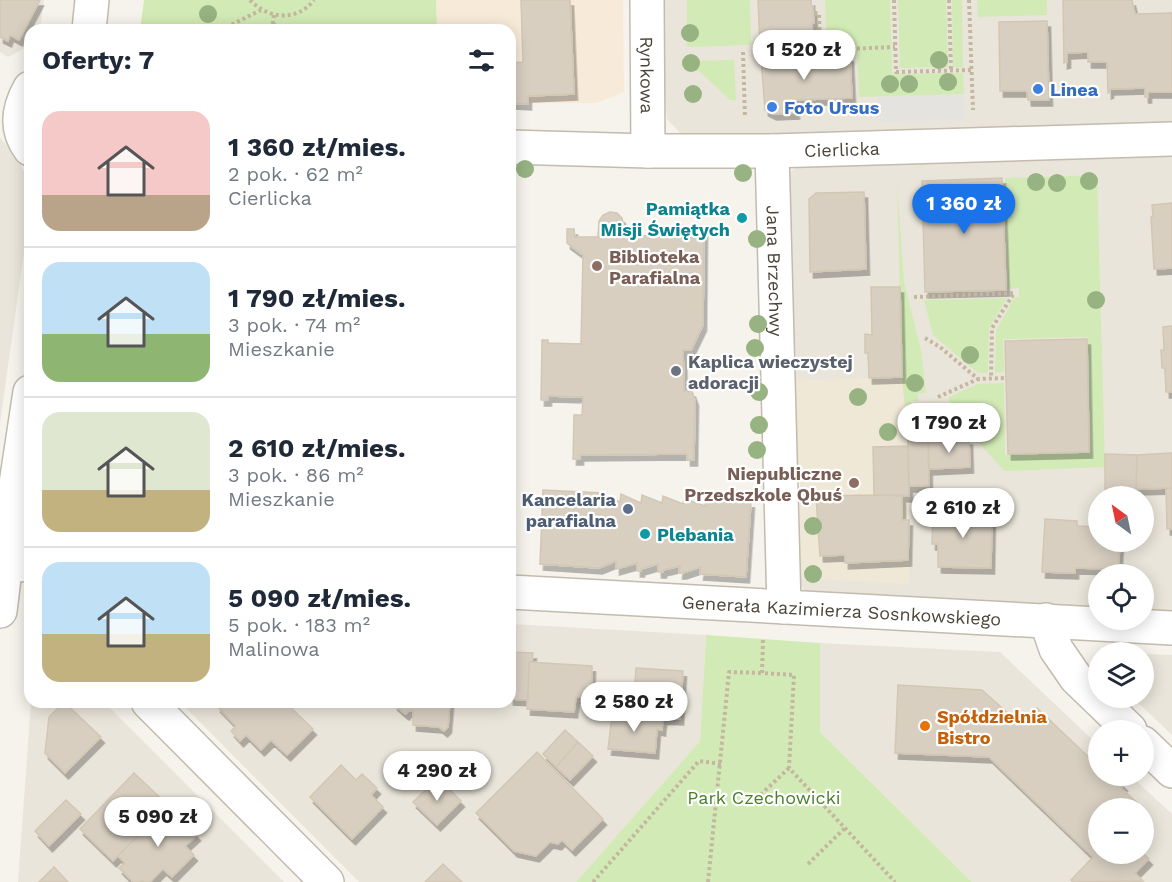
<!DOCTYPE html>
<html lang="pl">
<head>
<meta charset="utf-8">
<style>
  body { margin:0; font-family:"Work Sans",sans-serif; background:#f2f2f3; color:#1f2937; height:100vh; display:flex; flex-direction:column; font-size:22px; white-space:nowrap }
  * { box-sizing:border-box; margin:0 }
  p { font-size:20px; color:#747a83 }
  .icon { flex:none; width:33px; height:33px; fill:none; stroke:currentColor; stroke-width:2; stroke-linecap:round; stroke-linejoin:round }
  .map { position:relative; flex:1; overflow:hidden }
  .panel { position:absolute; left:24px; top:24px; width:492px; height:684px; display:flex; flex-direction:column; background:#fff; border-radius:18px; box-shadow:0 3px 15px #0003 }
  .panel>* { flex:none }
  .needle { width:39px; rotate:327deg }
  .fabs { position:absolute; left:1088px; top:486px; display:grid; gap:12px }
  .fabs a { display:grid; place-items:center; width:66px; height:66px; border-radius:50%; background:#fff; box-shadow:0 3px 15px #0003; font-size:30px }
  .price { position:absolute; translate:-50% -51px; padding:0 14px; border-radius:21px; background:#fff; color:#222; font-size:20px; line-height:39px; filter:drop-shadow(0 2px 3px #0008) }
  .price::after { content:''; position:absolute; left:50%; top:36px; width:18px; height:14px; margin-left:-9px; background:inherit; clip-path:polygon(0 0,100% 0,50% 100%) }
  .price.on { background:#1a73e8; color:#fff }
  ul { padding:0; list-style:none }
  li { display:flex; align-items:center; gap:18px; height:150px; padding:0 18px }
  li+li { border-top:2px solid #e0e1e3 }
  li span { display:grid; place-items:center; flex:none; width:168px; height:120px; border-radius:18px; color:#555 }
  li>.icon { margin-inline-start:auto }
  span .icon { width:72px; height:72px; fill:#fffc; stroke-width:1 }
  li b { font-size:26px }
  h2 { display:flex; justify-content:space-between; align-items:center; height:72px; padding:0 18px; font-size:26px }
  .map>svg:first-child { display:block }
  .residential { fill:#eae5da; fill-rule:evenodd }
  .commercial { fill:#f7ead8 }
  .education { fill:#efe8d6 }
  .green { fill:#d2eab5 }
  .parking { fill:#e5e3e0 }
  .building { fill:#d8cfc1; stroke:#d3c7b4; stroke-width:1.5; filter:url(#shadow) }
  .lines { fill:none; stroke-linecap:round; stroke-linejoin:round }
  .minor-casing { stroke:#c2bbae; stroke-width:36 }
  .tertiary-casing { stroke:#c2bbae; stroke-width:36 }
  .path { stroke:#c4b79f; stroke-width:4; stroke-dasharray:3 3; stroke-linecap:butt }
  .minor { stroke:#fff; stroke-width:33 }
  .tertiary { stroke:#fff; stroke-width:33 }
  .tree { fill:#97b381 }
  .shop-dot { fill:#3f7fe0; stroke:#fff; stroke-width:2 }
  .culture-dot { fill:#0f9aa8; stroke:#fff; stroke-width:2 }
  .education-dot { fill:#8d6e63; stroke:#fff; stroke-width:2 }
  .worship-dot { fill:#6b7280; stroke:#fff; stroke-width:2 }
  .service-dot { fill:#5c6f8a; stroke:#fff; stroke-width:2 }
  .food-dot { fill:#e8710a; stroke:#fff; stroke-width:2 }
  .labels { text-anchor:middle; dominant-baseline:central; stroke-width:4.5; stroke-linejoin:round; paint-order:stroke }
  .street-label { font-size:18px; fill:#4b4439; stroke:#fff }
  .shop-label { font-size:18px; font-weight:bold; fill:#366cbe; stroke:#fff; text-anchor:start }
  .culture-label { font-size:18px; font-weight:bold; fill:#0d838f; stroke:#fff; text-anchor:end }
  .education-label { font-size:18px; font-weight:bold; fill:#785e54; stroke:#fff; text-anchor:start }
  .worship-label { font-size:18px; font-weight:bold; fill:#5b616d; stroke:#fff; text-anchor:start }
  .service-label { font-size:18px; font-weight:bold; fill:#4e5e75; stroke:#fff; text-anchor:end }
  .food-label { font-size:18px; font-weight:bold; fill:#c56008; stroke:#fff; text-anchor:start }
  .park-label { font-size:18px; fill:#4a7f2a; stroke:#fff }
</style>
</head>
<body>
<div class="map">
<svg width="1172" height="882" viewBox="0 0 1172 882">
  <defs>
    <filter id="shadow"><feDropShadow dx="3.5" dy="6" stdDeviation="0" flood-color="#0004"/></filter>
  </defs>
  <rect width="100%" height="100%" fill="#f6f3ec"/>
  <path class="residential" d="M0,0H44L40,30H30V45L8,57L0,52Z
    M664,0H1172V125L692,138L682,135L667,119L665,94Z
    M0,138L17,157L26,176L30,195L28,224L0,423Z
    M1172,154V612L1143,610V574H1098V608L812,593L805,591L800,585V470L788,466V174L796,168L805,165ZM1098,496H1143V542H1098Z
    M510,624L706,635L700,741L576,882H359L180,702H510Z
    M820,643L1000,652L1098,745V776H1131L1172,814V882H972L820,732ZM1098,808H1143V854H1098Z
    M1143,654L1172,655V735L1133,698H1143Z
    M31,702H104L284,882H18Z"/>
  <path class="commercial" d="M436,0H623L624,92L596,103H510V30H437Z"/>
  <path class="education" d="M902,377L908,440L909,584L800,578V470L788,466L786,381Z"/>
  <path class="green" d="M144,0H436L437,30H140Z
    M687,0H750L751,45L687,47Z
    M825,0H890L892,74L963,73L964,94L859,97L857,53L827,55Z
    M898,0H946L948,67L900,68Z
    M952,0H962L963,67H953Z
    M977,0H1047V15L978,17Z
    M734,60L736,100H730L699,71H692L687,69V61Z
    M1097,175L1105,467L1004,471L975,438L937,439V430L950,429L949,397L978,384L1004,383L1005,455L1091,452L1088,337L1003,339L1004,372L995,373L996,330L1015,297H1019V288L1008,289L1005,178Z
    M897,183L904,282L921,350L926,393H918V401H911L912,417L906,418L902,377Z
    M1007,298L989,328L988,373H978L933,335L924,300Z
    M706,635L820,643V732L972,882H576L700,741Z"/>
  <path class="parking" d="M963,94L965,120L877,122V97Z"/>
  <path class="building" d="M0,0H40L19,40L10,35L8,41L0,37Z
    M521,0H570L574,94L528,96V104L510,103V63L523,62Z
    M758,0H811V6H813L814,23H812L813,43L760,46Z
    M1063,0H1132L1135,14L1172,13V92H1148V97H1145V88L1110,89V92L1108,93L1107,62H1088V52L1067,53V62L1064,63Z
    M1047,21L1049,100H1028L1027,91H1000L999,22Z
    M850,56L852,98L795,100L796,113L773,114L765,110L761,58Z
    M1002,178L1006,290L925,292L922,181Z
    M864,192L866,269L810,272L809,199L816,193Z
    M1172,203V268L1154,269L1151,217L1153,216L1152,205Z
    M610,212L617,213L622,218L624,236L696,235V229L704,230L703,325L691,350H683L684,391H692L695,400L694,460H687V454L580,455V459H573L574,415H582L583,397L548,396V400H541L542,340H548V343L581,344L583,255L567,243V229H574L575,237H598L599,221L603,215Z
    M871,287H900L902,377L869,378L868,353H865V334L872,335Z
    M1172,326V392H1166L1165,368H1162L1161,350H1164L1163,327Z
    M1087,339L1089,452L1008,454L1005,341Z
    M969,439L970,467L929,469L928,440Z
    M908,440H928L929,486H909Z
    M908,446L909,496L874,495L873,447Z
    M1172,453V488L1136,489L1137,455Z
    M1105,454L1137,455L1136,489H1105Z
    M1166,488H1172V529H1167Z
    M543,490L603,493V495L620,502L621,494L641,503L642,495L662,503L663,496L683,504L684,498H688V500L705,506L706,499L751,502L746,577L700,574L701,567L683,573H679L680,566L663,570V572H658V564L641,569V571H637V563L616,569V561L599,568L540,564Z
    M874,495H902V520H909L908,560L845,563V555L820,556L816,496Z
    M933,511L992,513L991,568L938,567V544H932Z
    M1045,519L1077,521V526L1098,527V542H1120L1118,574H1114V569L1075,568V573L1042,572Z
    M510,652L533,653L532,662H529L528,700L510,699Z
    M529,662L592,666L591,698L576,697L574,712L527,709Z
    M636,668L683,671L680,719L633,717Z
    M898,685L982,690L1021,725L1037,708L1098,766V776H1114L1124,785L1121,788L1143,808H1098V854L1143,853L1149,859L1135,873L1143,881L1073,882L1071,880L1093,857L989,757L895,753Z
    M64,702L101,737L65,773L45,753L49,717Z
    M221,702H285L313,729L287,755L271,740L261,750L246,735L240,741L231,731L236,726L217,706Z
    M396,702H450L448,727L444,731L439,727L413,725V711H408L406,714L404,713L396,706L394,704Z
    M615,712L633,714V717L663,719L662,730L657,729L655,753L608,749L611,724Z
    M565,730L578,742L556,767L543,754Z
    M578,742L593,756L570,780L556,767Z
    M537,752L603,819L572,850L562,840L558,844L550,842L536,856L514,851L476,813Z
    M341,765L356,780L362,774L377,788L371,795L383,807L352,839L310,797Z
    M134,773L168,805L113,861L80,829Z
    M438,778L461,801L437,825L413,802Z
    M66,800L81,814L49,846L35,831Z
    M168,805L197,835L185,846L194,855L172,877L163,869L150,882H144L142,880L140,882H133L119,868L125,863L118,856Z
    M443,864L462,882H425Z
    M54,867L68,882H39Z"/>
  <g class="lines">
    <defs>
      <g id="minor">
        <path id="s1" d="M647,0L648,151"/>
        <path id="s2" d="M510,147L648,151H772L1172,139"/>
        <path id="s3" d="M772,151L784,607"/>
        <path d="M6,564L30,565"/>
        <path id="s4" d="M510,592L1172,628"/>
        <path d="M1046,620L1056,649L1076,678L1130,730"/>
        <path d="M148,702L327,882"/>
        <path d="M1143,743L1172,771"/>
      </g>
      <path id="tertiary" d="M89,30L92,0
        M30,88C18,109 15,129 30,149
        M0,611L14,497L30,392"/>
    </defs>
    <use href="#minor" class="minor-casing"/>
    <use href="#tertiary" class="tertiary-casing"/>
    <path class="path" d="M250,0C268,19 297,22 314,0
      M894,0L896,72L972,70
      M949,0L951,70
      M969,0L973,110
      M814,14H819L820,50L895,47
      M273,23L281,30
      M221,30L261,10
      M272,30L274,15
      M743,52L745,118
      M914,297L1014,293L992,328L991,378
      M925,338L940,347L978,379L1006,378
      M938,397L978,379
      M763,640L762,673L794,675L789,768L895,882
      M752,803L789,768
      M808,864L845,828
      M593,882L699,761L722,764
      M708,882L729,672L762,673"/>
    <use href="#minor" class="minor"/>
    <use href="#tertiary" class="tertiary"/>
  </g>
  <g class="tree">
    <circle cx="208" cy="14" r="9"/>
    <circle cx="690" cy="33" r="9"/>
    <circle cx="939" cy="60" r="9"/>
    <circle cx="691" cy="63" r="9"/>
    <circle cx="948" cy="82" r="9"/>
    <circle cx="890" cy="84" r="9"/>
    <circle cx="909" cy="84" r="9"/>
    <circle cx="693" cy="94" r="9"/>
    <circle cx="525" cy="169" r="9"/>
    <circle cx="743" cy="173" r="9"/>
    <circle cx="1089" cy="181" r="9"/>
    <circle cx="1036" cy="182" r="9"/>
    <circle cx="1057" cy="183" r="9"/>
    <circle cx="757" cy="239" r="9"/>
    <circle cx="1096" cy="300" r="9"/>
    <circle cx="758" cy="324" r="9"/>
    <circle cx="755" cy="348" r="9"/>
    <circle cx="970" cy="355" r="9"/>
    <circle cx="915" cy="383" r="9"/>
    <circle cx="759" cy="392" r="9"/>
    <circle cx="858" cy="397" r="9"/>
    <circle cx="759" cy="425" r="9"/>
    <circle cx="888" cy="432" r="9"/>
    <circle cx="757" cy="450" r="9"/>
    <circle cx="813" cy="526" r="9"/>
    <circle cx="813" cy="574" r="9"/>
  </g>
  <g class="shop-dot">
    <circle cx="1038" cy="89" r="6"/>
    <circle cx="772" cy="107" r="6"/>
  </g>
  <g class="culture-dot">
    <circle cx="742" cy="218" r="6"/>
    <circle cx="645" cy="534" r="6"/>
  </g>
  <g class="education-dot">
    <circle cx="597" cy="266" r="6"/>
    <circle cx="854" cy="483" r="6"/>
  </g>
  <circle class="worship-dot" cx="676" cy="371" r="6"/>
  <circle class="service-dot" cx="628" cy="509" r="6"/>
  <circle class="food-dot" cx="925" cy="726" r="6"/>
  <g class="labels">
    <g class="street-label">
      <text stroke="none"><textPath href="#s1" startOffset="75">Rynkowa</textPath></text>
      <text stroke="none"><textPath href="#s2" startOffset="332">Cierlicka</textPath></text>
      <text stroke="none"><textPath href="#s3" startOffset="120">Jana Brzechwy</textPath></text>
      <text stroke="none"><textPath href="#s4" startOffset="332">Generała Kazimierza Sosnkowskiego</textPath></text>
    </g>
    <g class="shop-label">
      <text x="1050" y="89">Linea</text>
      <text x="784" y="107">Foto Ursus</text>
    </g>
    <g class="culture-label">
      <text x="730" y="208">Pamiątka<tspan x="730" dy="21">Misji Świętych</tspan></text>
      <text x="657" y="534" text-anchor="start">Plebania</text>
    </g>
    <g class="education-label">
      <text x="609" y="256">Biblioteka<tspan x="609" dy="21">Parafialna</tspan></text>
      <text x="842" y="473" text-anchor="end">Niepubliczne<tspan x="842" dy="21">Przedszkole Qbuś</tspan></text>
    </g>
    <g class="worship-label">
      <text x="688" y="361">Kaplica wieczystej<tspan x="688" dy="21">adoracji</tspan></text>
    </g>
    <g class="service-label">
      <text x="616" y="499">Kancelaria<tspan x="616" dy="21">parafialna</tspan></text>
    </g>
    <g class="food-label">
      <text x="937" y="716">Spółdzielnia<tspan x="937" dy="21">Bistro</tspan></text>
    </g>
    <g class="park-label">
      <text x="764" y="797">Park Czechowicki</text>
    </g>
  </g>
</svg>
<div class="fabs">
<a><svg class="needle" viewBox="-14 -14 28 28"><path d="M0-13l5 13h-10z" fill="#e53935"/><path d="M0 13l5-13h-10z" fill="#747a83"/></svg></a>
<a><svg class="icon" aria-label="locate" viewBox="0 0 24 24"><circle cx="12" cy="12" r="6"/><path d="M12 2v4M12 18v4M2 12h4M18 12h4"/></svg></a>
<a><svg class="icon" aria-label="layers" viewBox="0 0 24 24"><path d="M12 4l9 5-9 5-9-5zM3 14l9 5 9-5"/></svg></a>
<a>+</a>
<a>−</a>
</div>
<b class="price" style="left:804px;top:81px">1 520 zł</b>
<b class="price on" style="left:964px;top:235px">1 360 zł</b>
<b class="price" style="left:949px;top:454px">1 790 zł</b>
<b class="price" style="left:963px;top:539px">2 610 zł</b>
<b class="price" style="left:634px;top:733px">2 580 zł</b>
<b class="price" style="left:437px;top:802px">4 290 zł</b>
<b class="price" style="left:158px;top:848px">5 090 zł</b>
<section class="panel">
<h2>Oferty: 7<svg class="icon" aria-label="filters" viewBox="0 0 24 24"><path d="M4 7h16M4 17h16"/><circle cx="9" cy="7" r="2"/><circle cx="15" cy="17" r="2"/></svg></h2>
<ul>
<li><span style="background:linear-gradient(#f6c9c9 70%,#b9a48a 0)"><svg class="icon" aria-label="home" viewBox="0 0 24 24"><path d="M3 11l9-7 9 7M6 9v11h12V9"/></svg></span><div><b>1 360 zł/mies.</b><p>2 pok. · 62 m²</p><p>Cierlicka</p></div></li>
<li><span style="background:linear-gradient(#bfe0f5 60%,#8fb573 0)"><svg class="icon" aria-label="home" viewBox="0 0 24 24"><path d="M3 11l9-7 9 7M6 9v11h12V9"/></svg></span><div><b>1 790 zł/mies.</b><p>3 pok. · 74 m²</p><p>Mieszkanie</p></div></li>
<li><span style="background:linear-gradient(#dfe7d0 65%,#c2b280 0)"><svg class="icon" aria-label="home" viewBox="0 0 24 24"><path d="M3 11l9-7 9 7M6 9v11h12V9"/></svg></span><div><b>2 610 zł/mies.</b><p>3 pok. · 86 m²</p><p>Mieszkanie</p></div></li>
<li><span style="background:linear-gradient(#bfe0f5 60%,#c2b280 0)"><svg class="icon" aria-label="home" viewBox="0 0 24 24"><path d="M3 11l9-7 9 7M6 9v11h12V9"/></svg></span><div><b>5 090 zł/mies.</b><p>5 pok. · 183 m²</p><p>Malinowa</p></div></li>
</ul>
</section>
</div>
</body>
</html>
